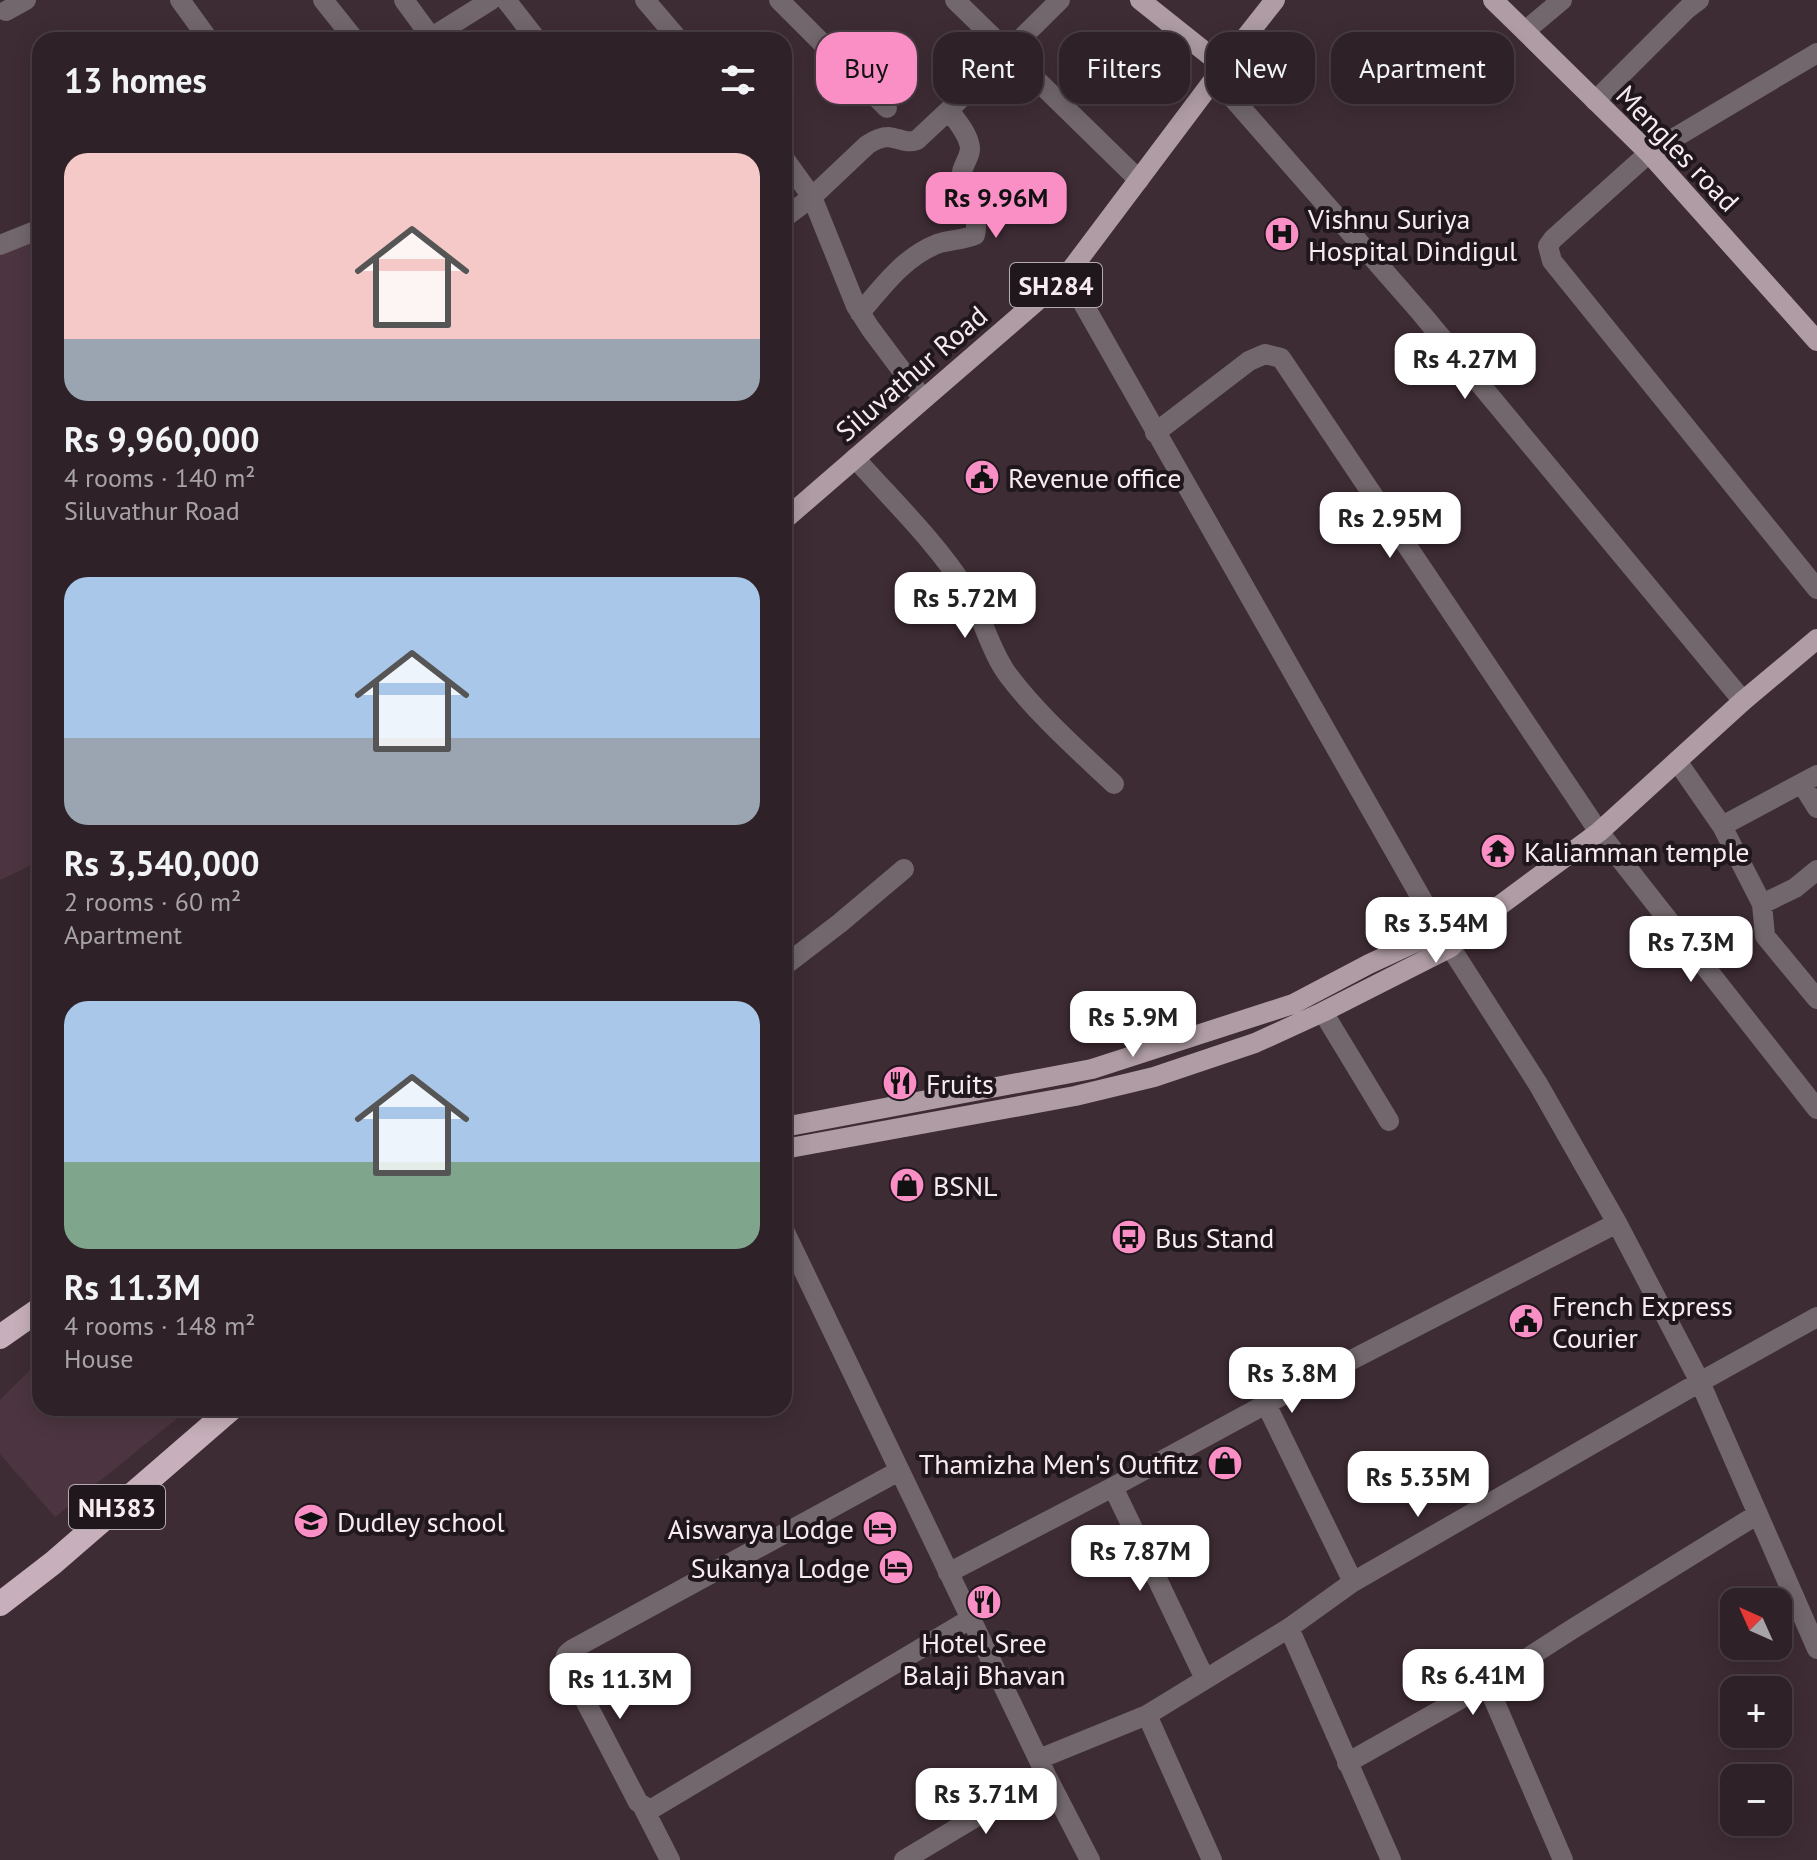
<!DOCTYPE html>
<html lang="en">
<head>
<meta charset="utf-8">
<style>
  body { margin:0; font-family:"PT Sans",sans-serif; background:#36292f; color:#f1f3f6; height:100vh; display:flex; flex-direction:column; font-size:30px; white-space:nowrap }
  * { box-sizing:border-box; margin:0 }
  p { font-size:26px; color:#a7a3a7 }
  .icon { flex:none; width:44px; height:44px; fill:none; stroke:currentColor; stroke-width:2; stroke-linecap:round; stroke-linejoin:round }
  .map { position:relative; flex:1; overflow:hidden }
  .side { position:absolute; left:32px; top:32px; width:760px; height:1384px; display:flex; flex-direction:column; background:#2e2127; border-radius:24px; box-shadow:0 4px 20px #0003,0 0 0 2px #493e44 }
  .side>* { flex:none }
  .banner { position:absolute; left:816px; top:32px; width:760px; height:72px; display:flex; gap:16px }
  .needle { width:52px; rotate:315deg }
  .tools { position:absolute; left:1720px; top:1588px; display:grid; gap:16px }
  .tools a { display:grid; place-items:center; width:72px; height:72px; border-radius:16px; background:#2e2127; box-shadow:0 4px 20px #0003,0 0 0 2px #493e44; font-size:40px }
  .price { position:absolute; translate:-50% -68px; padding:0 18px; border-radius:16px; background:#fff; color:#222; font-size:26px; line-height:52px; filter:drop-shadow(0 2px 4px #0008) }
  .price::after { content:''; position:absolute; left:50%; top:48px; width:24px; height:18px; margin-left:-12px; background:inherit; clip-path:polygon(0 0,100% 0,50% 100%) }
  .price.active { background:#fa8fc6; color:#111 }
  ul { padding:0; list-style:none }
  li { display:grid; align-content:center; gap:16px; height:424px; padding:0 32px }
  li span { display:grid; place-items:center; height:248px; border-radius:24px; color:#555 }
  li>.icon { margin-inline-start:auto }
  span .icon { width:144px; height:144px; fill:#fffc; stroke-width:1 }
  li b { font-size:34px }
  h2 { display:flex; justify-content:space-between; align-items:center; height:96px; padding:0 32px; font-size:34px }
  .tag { padding:0 28px; border-radius:24px; background:#2e2127; box-shadow:0 4px 20px #0003,0 0 0 2px #493e44; font-size:28px; line-height:72px }
  .tag.active { background:#fa8fc6; color:#111 }
  .map>svg:first-child { display:block }
  .built { fill:#4c3540 }
  .lines { fill:none; stroke-linecap:round; stroke-linejoin:round }
  .minor { stroke:#71676c; stroke-width:20 }
  .major { stroke:#af9ca4; stroke-width:20 }
  .highway { stroke:#c7b0bb; stroke-width:24 }
  .labels { text-anchor:middle; dominant-baseline:central; stroke-width:8; stroke-linejoin:round; paint-order:stroke }
  .shield { fill:#1f171b; stroke:#b6abb0; stroke-width:2 }
  .shield-label { font-size:26px; font-weight:bold; fill:#f7ebf0 }
  .street-label { font-size:28px; fill:#f7ebf0; stroke:#1f171b }
  .poi-label { font-size:28px; fill:#f7ebf0; stroke:#1f171b; text-anchor:start }
</style>
</head>
<body>
<div class="map">
<svg width="1817" height="1860" viewBox="0 0 1817 1860">
  <rect width="100%" height="100%" fill="#3e2c34"/>
  <path class="built" d="M40,238V861L0,880V253Z
    M40,1360V1408H190L55,1517L0,1454V1400Z"/>
  <g class="lines">
    <path class="minor" d="M180,0L209,40
      M323,0L355,40
      M404,0L431,37
      M506,0L537,40
      M645,0L679,40
      M779,0L887,108
      M955,0L1139,180
      M6,11L26,0
      M1525,31L1562,0
      M427,40L491,0
      M1817,53L1649,153L1553,239L1548,246L1552,261L1817,589
      M1215,78L1421,313L1743,701
      M1595,101L1687,9L1699,0
      M784,158L812,197L856,306L870,328L923,399
      M784,218L812,197L867,145C873,141 881,137 888,137C900,138 905,144 917,140L949,110L1060,0
      M0,245L40,229
      M1067,275L1440,931L1538,1084L1617,1223L1700,1382L1817,1649
      M860,313C883,286 904,257 937,244C949,240 963,240 975,235C980,216 966,198 962,179C959,166 974,156 969,143C966,131 956,120 949,110
      M1155,433L1249,361L1265,354L1281,358L1599,832L1817,1109
      M855,458C892,500 936,542 965,588C983,616 989,649 1008,675C1038,715 1078,750 1114,784
      M1677,761L1722,826L1762,904L1765,936L1817,999
      M1802,784L1817,808
      M1722,826L1817,775
      M1762,904L1795,888L1817,870
      M784,966L840,923L904,869
      M1323,1012L1389,1121
      M784,1230L1046,1775L1090,1860
      M1266,1404L1353,1582
      M899,1471L573,1649C566,1654 564,1656 566,1664L638,1802L648,1809L655,1807L970,1619
      M1113,1487L1205,1679
      M948,1573L1113,1487L1266,1404L1617,1223
      M1289,1628L1391,1860
      M1487,1684L1563,1860
      M1147,1715L1212,1860
      M1039,1759L1147,1715L1289,1628L1353,1582L1700,1382L1817,1317
      M1347,1763L1487,1684L1574,1628L1758,1514
      M643,1807L670,1860
      M904,1860L1046,1775"/>
    <path class="major" d="M1140,0L1223,66
      M1493,0L1649,153L1817,341
      M784,520L1067,275L1215,78L1223,66L1275,0
      M784,1127L1092,1069L1293,1004L1369,964L1440,931L1459,926H1472
      M784,1149L1075,1096L1154,1077L1255,1043L1323,1012L1451,947L1472,926L1599,832L1743,701L1817,639"/>
    <path class="highway" d="M0,1337L40,1309
      M0,1604L53,1563L232,1408"/>
  </g>
  <defs>
    <symbol id="hospital-disc" viewBox="-11 -11 22 22"><circle r="9.5" fill="#fa8fc6" stroke="#1f171b"/><path d="M-5-5h3v3.5h4V-5h3V5h-3V1.5h-4V5h-3Z" fill="#111"/></symbol>
    <symbol id="civic-disc" viewBox="-11 -11 22 22"><circle r="9.5" fill="#fa8fc6" stroke="#1f171b"/><path d="M-.6-6.5H3V-4.5H.6V-3L4-1V1h2V6H-6V1h2V-1L-.6-3ZM-1.2 2.5V6h2.4V2.5Z" fill="#111"/></symbol>
    <symbol id="temple-disc" viewBox="-11 -11 22 22"><circle r="9.5" fill="#fa8fc6" stroke="#1f171b"/><path d="M0-6L5-2H3V0L6.5 2.5H4V6H1.5V3h-3V6H-4V2.5H-6.5L-3 0V-2H-5Z" fill="#111"/></symbol>
    <symbol id="restaurant-disc" viewBox="-11 -11 22 22"><circle r="9.5" fill="#fa8fc6" stroke="#1f171b"/><path d="M-5-6h1v4h1v-4h1v4h1v-4h1v5L-1.5 .5V6h-2V.5L-5-1ZM5-6V6H3V1.5H1.5Q1.5-4 5-6Z" fill="#111"/></symbol>
    <symbol id="shop-disc" viewBox="-11 -11 22 22"><circle r="9.5" fill="#fa8fc6" stroke="#1f171b"/><path d="M-5-2.5h2.3a2.7 3.5 0 0 1 5.4 0H5L5.5 6h-11ZM-1.5-2.5h3a1.5 2.3 0 0 0-3 0Z" fill="#111"/></symbol>
    <symbol id="bus-disc" viewBox="-11 -11 22 22"><circle r="9.5" fill="#fa8fc6" stroke="#1f171b"/><path d="M-5-6H5V4H4V6H2V4H-2V6H-4V4H-5ZM-3.5-4V0h7V-4ZM-3.5 1.2v1.5H-2V1.2ZM2 1.2v1.5H3.5V1.2Z" fill="#111"/></symbol>
    <symbol id="school-disc" viewBox="-11 -11 22 22"><circle r="9.5" fill="#fa8fc6" stroke="#1f171b"/><path d="M0-5L7-2L0 1L-7-2ZM-4 1L0 2.5L4 1V4Q0 6-4 4Z" fill="#111"/></symbol>
    <symbol id="hotel-disc" viewBox="-11 -11 22 22"><circle r="9.5" fill="#fa8fc6" stroke="#1f171b"/><path d="M-6-4.5h1.5V1H6V5H4.5V3h-9V5H-6ZM-4 0a1.8 1.8 0 1 1 3.6 0ZM.5 0V-2.5h3Q6-2.5 6 0Z" fill="#111"/></symbol>
  </defs>
  <g fill-rule="evenodd">
    <use href="#hospital-disc" x="1262" y="214" width="40" height="40"/>
    <use href="#civic-disc" x="962" y="457" width="40" height="40"/>
    <use href="#temple-disc" x="1478" y="831" width="40" height="40"/>
    <use href="#restaurant-disc" x="880" y="1063" width="40" height="40"/>
    <use href="#shop-disc" x="887" y="1165" width="40" height="40"/>
    <use href="#bus-disc" x="1109" y="1217" width="40" height="40"/>
    <use href="#civic-disc" x="1506" y="1301" width="40" height="40"/>
    <use href="#shop-disc" x="1205" y="1443" width="40" height="40"/>
    <use href="#school-disc" x="291" y="1501" width="40" height="40"/>
    <use href="#hotel-disc" x="860" y="1508" width="40" height="40"/>
    <use href="#hotel-disc" x="876" y="1547" width="40" height="40"/>
    <use href="#restaurant-disc" x="964" y="1582" width="40" height="40"/>
  </g>
  <g class="labels">
    <g class="shield">
      <rect x="1010" y="263" width="92" height="44" rx="6"/>
      <rect x="69" y="1485" width="96" height="44" rx="6"/>
    </g>
    <g class="shield-label">
      <text x="1056" y="285">SH284</text>
      <text x="117" y="1507">NH383</text>
    </g>
    <g class="street-label">
      <text transform="translate(1678 148) rotate(46)">Mengles road</text>
      <text transform="translate(911 373) rotate(-41)">Siluvathur Road</text>
    </g>
    <g class="poi-label">
      <text x="1308" y="218">Vishnu Suriya<tspan x="1308" dy="32">Hospital Dindigul</tspan></text>
      <text x="1008" y="477">Revenue office</text>
      <text x="1524" y="851">Kaliamman temple</text>
      <text x="926" y="1083">Fruits</text>
      <text x="933" y="1185">BSNL</text>
      <text x="1155" y="1237">Bus Stand</text>
      <text x="1552" y="1305">French Express<tspan x="1552" dy="32">Courier</tspan></text>
      <text x="1199" y="1463" text-anchor="end">Thamizha Men's Outfitz</text>
      <text x="337" y="1521">Dudley school</text>
      <text x="854" y="1528" text-anchor="end">Aiswarya Lodge</text>
      <text x="870" y="1567" text-anchor="end">Sukanya Lodge</text>
      <text x="984" y="1642" text-anchor="middle">Hotel Sree<tspan x="984" dy="32">Balaji Bhavan</tspan></text>
    </g>
  </g>
</svg>
<div class="tools">
<a><svg class="needle" viewBox="-14 -14 28 28"><path d="M0-13l5 13h-10z" fill="#e53935"/><path d="M0 13l5-13h-10z" fill="#a7a3a7"/></svg></a>
<a>+</a>
<a>−</a>
</div>
<b class="price active" style="left:996px;top:240px">Rs 9.96M</b>
<b class="price" style="left:1465px;top:401px">Rs 4.27M</b>
<b class="price" style="left:1390px;top:560px">Rs 2.95M</b>
<b class="price" style="left:965px;top:640px">Rs 5.72M</b>
<b class="price" style="left:1436px;top:965px">Rs 3.54M</b>
<b class="price" style="left:1691px;top:984px">Rs 7.3M</b>
<b class="price" style="left:1133px;top:1059px">Rs 5.9M</b>
<b class="price" style="left:1292px;top:1415px">Rs 3.8M</b>
<b class="price" style="left:1418px;top:1519px">Rs 5.35M</b>
<b class="price" style="left:1140px;top:1593px">Rs 7.87M</b>
<b class="price" style="left:1473px;top:1717px">Rs 6.41M</b>
<b class="price" style="left:620px;top:1721px">Rs 11.3M</b>
<b class="price" style="left:986px;top:1836px">Rs 3.71M</b>
<div class="banner">
<a class="tag active">Buy</a>
<a class="tag">Rent</a>
<a class="tag">Filters</a>
<a class="tag">New</a>
<a class="tag">Apartment</a>
</div>
<section class="side">
<h2>13 homes<svg class="icon" aria-label="filters" viewBox="0 0 24 24"><path d="M4 7h16M4 17h16"/><circle cx="9" cy="7" r="2"/><circle cx="15" cy="17" r="2"/></svg></h2>
<ul>
<li><span style="background:linear-gradient(#f6c9c9 75%,#9aa5b1 0)"><svg class="icon" aria-label="home" viewBox="0 0 24 24"><path d="M3 11l9-7 9 7M6 9v11h12V9"/></svg></span><div><b>Rs 9,960,000</b><p>4 rooms · 140 m²</p><p>Siluvathur Road</p></div></li>
<li><span style="background:linear-gradient(#a9c7e8 65%,#9aa5b1 0)"><svg class="icon" aria-label="home" viewBox="0 0 24 24"><path d="M3 11l9-7 9 7M6 9v11h12V9"/></svg></span><div><b>Rs 3,540,000</b><p>2 rooms · 60 m²</p><p>Apartment</p></div></li>
<li><span style="background:linear-gradient(#a9c7e8 65%,#7fa58c 0)"><svg class="icon" aria-label="home" viewBox="0 0 24 24"><path d="M3 11l9-7 9 7M6 9v11h12V9"/></svg></span><div><b>Rs 11.3M</b><p>4 rooms · 148 m²</p><p>House</p></div></li>
</ul>
</section>
</div>
</body>
</html>
